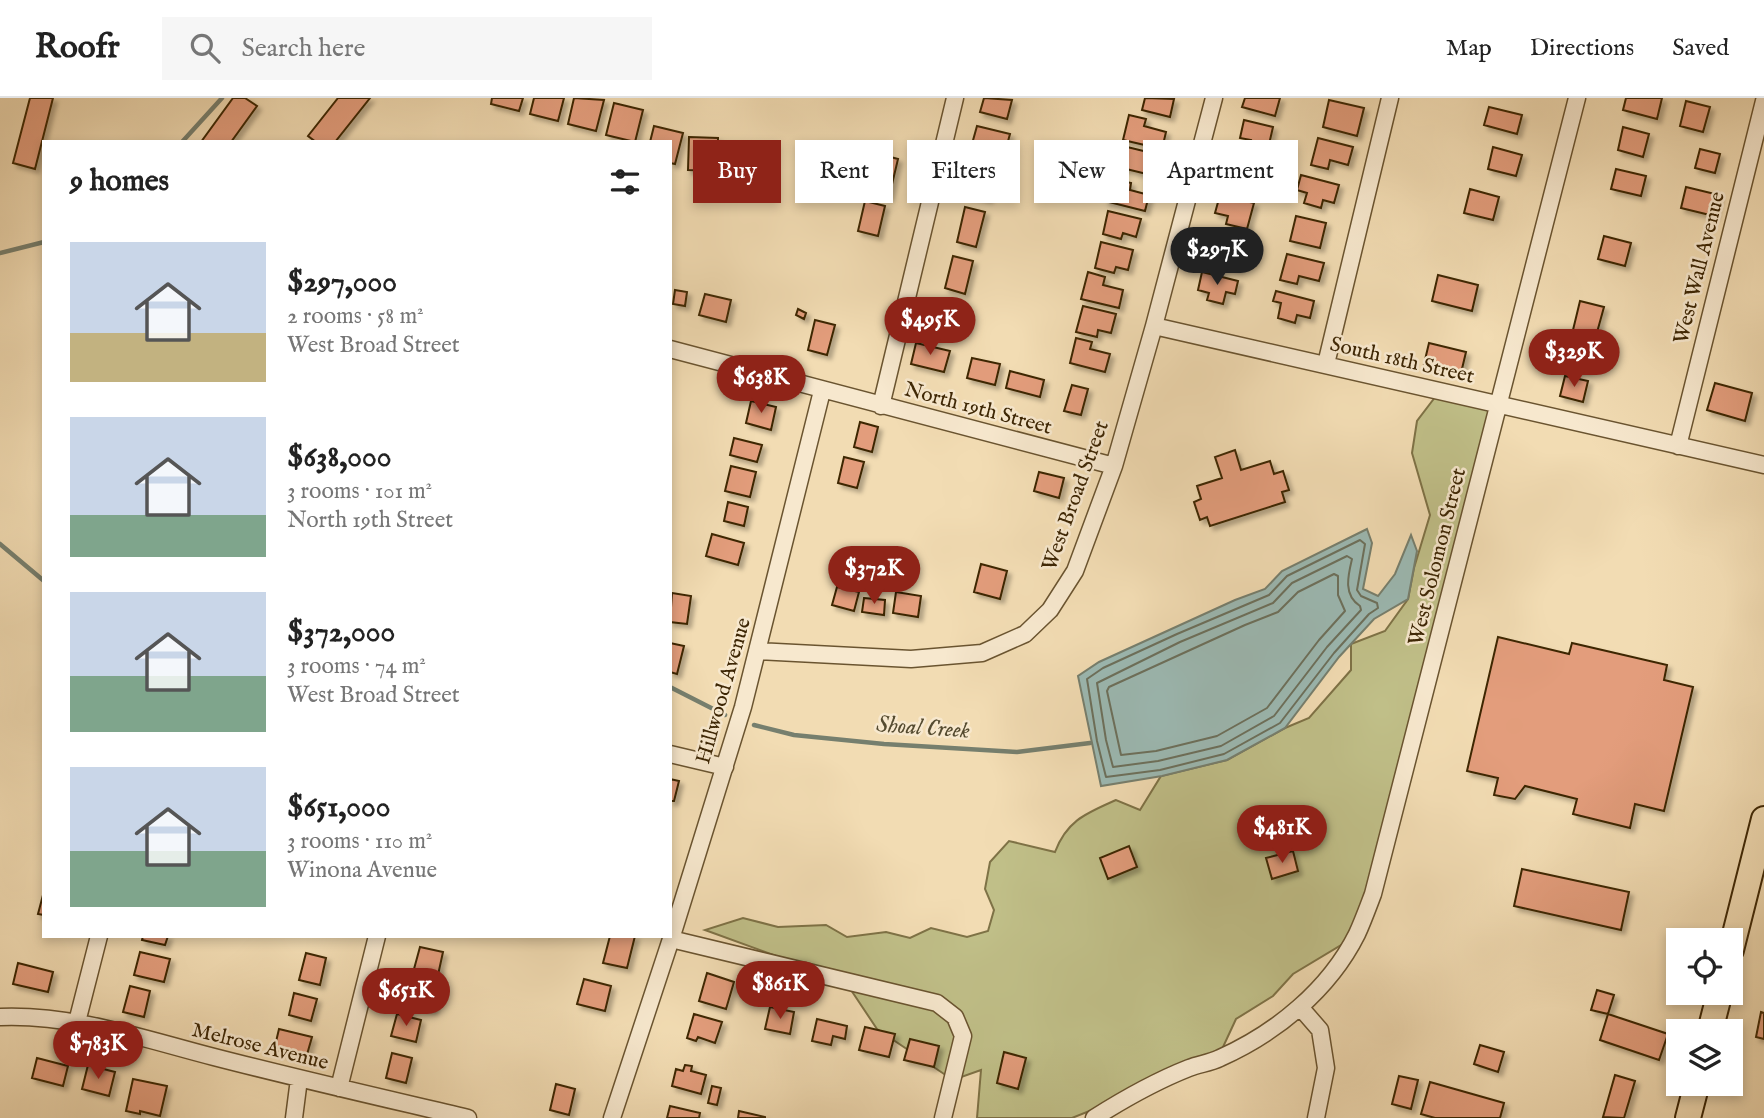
<!DOCTYPE html>
<html lang="en">
<head>
<meta charset="utf-8">
<style>
  body { margin:0; font-family:"IM FELL English",serif; background:#f6f6f6; color:#222; height:100vh; display:flex; flex-direction:column; font-size:26px; white-space:nowrap }
  * { box-sizing:border-box; margin:0 }
  p { font-size:23px; color:#767676 }
  .icon { flex:none; width:38px; height:38px; fill:none; stroke:currentColor; stroke-width:2; stroke-linecap:round; stroke-linejoin:round }
  .map { position:relative; flex:1; overflow:hidden }
  .sheet { position:absolute; left:42px; top:42px; width:630px; height:798px; display:flex; flex-direction:column; background:#fff; border-radius:0px; box-shadow:0 4px 10px #0003 }
  .sheet>* { flex:none }
  .hud { position:absolute; left:693px; top:42px; width:665px; height:63px; display:flex; gap:14px }
  .tools { position:absolute; left:1666px; top:830px; display:grid; gap:14px }
  .tools a { display:grid; place-items:center; width:77px; height:77px; border-radius:0px; background:#fff; box-shadow:0 4px 10px #0003; font-size:35px }
  .price { position:absolute; translate:-50% -60px; padding:0 16px; border-radius:24px; background:#8f2418; color:#fff; font-size:23px; line-height:46px; filter:drop-shadow(0 2px 4px #0008) }
  .price::after { content:''; position:absolute; left:50%; top:42px; width:21px; height:16px; margin-left:-10px; background:inherit; clip-path:polygon(0 0,100% 0,50% 100%) }
  .price.selected { background:#222; color:#fff }
  ul { padding:0; list-style:none }
  li { display:flex; align-items:center; gap:21px; height:175px; padding:0 28px }
  li span { display:grid; place-items:center; flex:none; width:196px; height:140px; border-radius:0px; color:#555 }
  li>.icon { margin-inline-start:auto }
  span .icon { width:84px; height:84px; fill:#fffc; stroke-width:1 }
  li b { font-size:30px }
  h2 { display:flex; justify-content:space-between; align-items:center; height:84px; padding:0 28px; font-size:30px }
  .pill { padding:0 24px; border-radius:0px; background:#fff; box-shadow:0 4px 10px #0003; font-size:24px; line-height:63px }
  .pill.selected { background:#8f2418; color:#fff }
  header { display:flex; align-items:center; gap:42px; box-sizing:border-box; height:98px; padding:0 35px; background:#fff; border-bottom:2px solid #e0e0e0 }
  header strong { font-size:33px }
  nav { display:flex; gap:38px; margin-inline-start:auto; font-size:24px }
  .search { width:490px; height:63px; background:#f6f6f6; display:flex; align-items:center; gap:18px; box-sizing:border-box; padding:0 24px; border-radius:0px; color:#767676; font-size:26px }
  .map>svg:first-child { display:block }
  .green { fill:#c0bf88; stroke:#7e7246; stroke-width:2 }
  .water { fill:#9cbab4; stroke:#767f6e; stroke-width:2 }
  .lines { fill:none; stroke-linecap:round; stroke-linejoin:round }
  .shore { stroke:#6c705c; stroke-width:2 }
  .stream { stroke:#767f6e; stroke-width:4.5 }
  .building { fill:#e39d7c; stroke:#3d2604; stroke-width:2; filter:url(#shadow) }
  .street-casing { stroke:#6a5430; stroke-width:19 }
  .primary-casing { stroke:#3d2604; stroke-width:28 }
  .street { stroke:#f7e8ce; stroke-width:16 }
  .primary { stroke:#f2dcb3; stroke-width:24 }
  .labels { text-anchor:middle; dominant-baseline:central; stroke-width:5; stroke-linejoin:round; paint-order:stroke }
  .street-label { font-size:21px; fill:#3d2604; stroke:#f7e8ce }
  .water-label { font-size:23px; font-style:italic; fill:#554b30; stroke:#f7e8ce }
</style>
</head>
<body>
<header>
<strong>Roofr</strong>
<div class="search"><svg class="icon" aria-label="search" viewBox="0 0 24 24"><circle cx="10" cy="10" r="6"/><path d="M15 15l6 6"/></svg>Search here</div>
<nav><a>Map</a><a>Directions</a><a>Saved</a></nav>
</header>
<div class="map">
<svg width="1764" height="1020" viewBox="0 0 1764 1020">
  <defs>
    <filter id="shadow"><feDropShadow dx="4" dy="4" stdDeviation="2" flood-color="#0004"/></filter>
  </defs>
  <rect width="100%" height="100%" fill="#f2dcb3"/>
  <filter id="stains"><feTurbulence type="fractalNoise" baseFrequency=".00286" numOctaves="4"/><feColorMatrix values="0 0 0 0 .2 0 0 0 0 .09 0 0 0 0 .02 0 0 0 .5 -.17"/></filter>
  <radialGradient id="worn" r=".72"><stop offset=".6" stop-color="#630" stop-opacity="0"/><stop offset="1" stop-color="#630" stop-opacity=".3"/></radialGradient>
  <path class="green" d="M1439,294L1498,307L1356,838L1293,876L1273,898L1236,921L1217,962L1072,1020H977L981,972L953,982L877,931L845,883L705,832L743,820L778,829L826,827L847,839L886,834L910,840L931,830L967,839L988,833L994,812L985,791L990,764L1009,743L1055,754C1067,722 1087,715 1116,702L1140,712L1161,678L1227,662L1285,630L1309,620L1351,572V546L1385,533L1408,501L1414,470L1430,417L1412,355L1417,323Z"/>
  <path class="water" d="M1367,431L1372,445L1363,491L1378,498L1395,476L1411,437L1417,453L1408,501L1374,521L1339,559L1285,630L1227,662L1162,678L1101,688L1078,578L1099,564L1235,502L1265,491L1282,473Z"/>
  <g class="lines">
    <path class="shore" d="M1360,442L1365,446L1357,492L1361,498L1377,505L1378,510L1369,516L1334,555L1280,625L1224,656L1160,672L1106,679L1097,643L1087,581L1103,570L1177,536L1269,497L1287,478Z
      M1347,458L1352,461C1348,478 1343,497 1360,508L1361,512L1327,549L1274,618L1221,648L1158,663L1113,669L1106,642L1097,585L1180,544L1273,505L1292,485Z
      M1334,476L1338,478V497L1345,513L1319,542L1267,610L1217,638L1156,653L1121,657L1107,593L1109,589L1245,527L1278,514L1298,494Z"/>
    <path class="stream" d="M182,44L222,0
      M0,155L44,144
      M0,446L44,483
      M670,589L725,617
      M754,627L794,637L884,646L1017,654L1090,645"/>
  </g>
  <path class="building" d="M30,0H53L35,71L13,65Z
    M233,0H245L257,8L231,44H201Z
    M338,0H370L335,44H316L308,38Z
    M492,0H523L519,13L491,6Z
    M534,0H564L558,23L530,16Z
    M574,0L604,2L596,33L568,26Z
    M984,0L1012,2L1007,21L980,14Z
    M1145,0L1174,1L1170,19L1142,12Z
    M1245,0H1280L1275,18L1242,9Z
    M1626,0H1662L1657,21L1623,12Z
    M1329,2L1364,10L1357,38L1323,29Z
    M1686,3L1710,9L1703,34L1680,28Z
    M614,5L643,12L635,44L606,37Z
    M1489,9L1522,17L1517,36L1484,27Z
    M1129,17L1146,21L1144,28L1166,34L1162,51L1123,42Z
    M1244,22L1273,29L1267,55L1249,51L1251,42L1240,40Z
    M654,28L683,35L675,66L670,65V44H650Z
    M977,28L1010,36L1005,54L972,46Z
    M1623,29L1649,36L1643,59L1618,52Z
    M689,39L718,40L717,73L688,72Z
    M1318,40L1353,49L1348,67L1330,62L1328,71L1311,67Z
    M1123,48L1160,57L1155,78L1118,69Z
    M1493,49L1522,57L1516,78L1488,71Z
    M1700,51L1720,56L1715,75L1695,70Z
    M868,53L898,61L889,99L869,94L872,84L861,81Z
    M814,55L857,66L851,90L808,79Z
    M976,57L998,63L988,101L966,96Z
    M1238,60L1268,68L1264,83L1256,81L1253,91L1232,86Z
    M1616,71L1646,78L1641,98L1611,91Z
    M1301,77L1339,87L1334,105L1323,102L1321,110L1304,105L1307,95L1297,92Z
    M1110,80L1131,85L1130,92L1149,97L1145,113L1105,103Z
    M1686,89L1719,97L1714,118L1681,110Z
    M1470,91L1499,99L1493,122L1464,115Z
    M1220,97L1254,105L1247,131L1226,126L1228,118L1215,115Z
    M865,103L885,108L878,138L858,133Z
    M965,109L985,114L976,149L957,144Z
    M1108,113L1141,121L1136,139L1123,135L1121,141L1103,136Z
    M1296,118L1326,125L1320,150L1290,143Z
    M1209,135L1245,143L1238,170L1222,166L1224,158L1205,153Z
    M1604,138L1631,145L1625,168L1598,161Z
    M1101,144L1133,152L1128,172L1116,169L1114,175L1095,170Z
    M1287,156L1324,165L1319,183L1299,178L1297,186L1280,182Z
    M953,158L973,163L965,196L945,190Z
    M1088,174L1105,179L1103,187L1123,192L1119,210L1081,201Z
    M1202,174L1238,183L1235,196L1226,194L1223,206L1207,202L1209,195L1198,192Z
    M1438,177L1478,187L1472,213L1432,203Z
    M675,192L687,194L685,208L673,206Z
    M1276,193L1314,203L1310,220L1297,217L1295,225L1278,220L1281,205L1273,203Z
    M705,196L731,202L726,224L699,217Z
    M1580,203L1604,209L1596,238L1573,232Z
    M1083,208L1116,216L1111,235L1098,232L1097,239L1076,234Z
    M798,211L806,215L804,221L796,217Z
    M815,222L835,227L827,257L808,252Z
    M1076,240L1092,244L1090,251L1110,256L1105,274L1070,265Z
    M916,245L950,253L944,274L911,266Z
    M1429,245L1466,254L1461,275L1424,266Z
    M1572,246L1593,251L1588,272L1567,267Z
    M972,260L1000,266L995,287L967,280Z
    M1010,273L1044,282L1040,299L1006,290Z
    M1565,278L1588,283L1583,304L1560,298Z
    M1715,285L1752,295L1745,323L1707,312Z
    M1072,287L1088,291L1081,317L1064,313Z
    M751,303L776,309L771,332L746,325Z
    M860,324L878,329L872,354L854,349Z
    M734,340L762,347L757,364L730,357Z
    M1235,352L1241,372L1270,363L1274,376L1283,373L1289,392L1282,394L1285,404L1210,428L1207,419L1200,422L1194,404L1201,401L1197,388L1222,380L1215,359Z
    M844,359L864,364L857,390L838,385Z
    M731,368L756,374L750,399L725,393Z
    M1039,374L1064,380L1059,400L1034,393Z
    M728,404L748,409L744,428L724,423Z
    M712,436L744,445L738,467L706,458Z
    M981,466L1007,473L1000,501L974,494Z
    M837,489L859,494L854,513L832,507Z
    M896,494L921,498L918,519L893,515Z
    M672,495L691,498L687,526L670,524Z
    M864,500L885,502L884,517L862,514Z
    M1498,539L1569,556L1572,545L1667,567L1664,582L1693,589L1664,713L1635,706L1630,730L1573,716L1577,701L1525,688L1515,701L1494,697L1498,680L1467,673Z
    M670,545L684,548L677,576L670,574Z
    M670,681L679,683L674,703H670Z
    M1129,748L1137,769L1108,781L1100,760Z
    M1293,753L1298,773L1272,781L1266,760Z
    M1522,771L1629,794L1621,832L1514,808Z
    M43,797H44V817L38,816Z
    M143,838H168L165,847L142,842Z
    M610,838H635L627,870L603,865Z
    M420,849L443,854L438,877L414,871Z
    M140,854L170,861L164,884L134,877Z
    M306,855L326,860L320,887L299,882Z
    M18,865L53,874L48,894L13,886Z
    M707,875L734,884L726,911L699,903Z
    M584,881L611,888L605,913L577,906Z
    M411,886L438,893L433,912L407,906Z
    M130,888L150,893L144,919L123,914Z
    M1597,892L1614,897L1608,916L1591,912Z
    M294,895L317,901L311,923L289,917Z
    M770,909L794,914L790,936L765,931Z
    M1761,914L1764,915V941L1756,939Z
    M397,916L421,922L416,944L391,938Z
    M694,916L722,924L715,945L698,939L696,943L687,940Z
    M1608,916L1668,936L1659,962L1600,942Z
    M817,921L847,928L845,941L833,938L831,947L812,943Z
    M865,929L895,936L889,959L859,952Z
    M279,931L312,939L306,960L274,952Z
    M910,941L939,948L934,969L904,962Z
    M1480,947L1504,954L1498,974L1474,966Z
    M1004,954L1026,960L1018,991L997,985Z
    M392,955L412,960L406,985L386,980Z
    M37,960L68,968L63,988L32,980Z
    M88,967L115,974L109,998L82,991Z
    M685,967L692,968L691,973L706,977L701,996L672,988L676,971L683,973Z
    M1615,977L1635,983L1624,1020L1603,1019Z
    M1399,978L1418,982L1411,1011L1392,1006Z
    M133,981L167,988L160,1018L140,1013V1016L126,1013Z
    M1430,984L1504,1005L1500,1020H1435L1421,1016Z
    M556,986L575,991L569,1017L550,1012Z
    M712,988L721,990L717,1007L708,1005Z
    M670,1008L700,1015L699,1020H667Z
    M739,1013L765,1019V1020H738Z"/>
  <g class="lines">
    <defs>
      <path id="street" d="M1154,228L1764,367
        M670,251L1114,368
        M1326,266L1390,0
        M881,308L955,0
        M1678,348L1764,3
        M758,553L911,561L982,555L1025,536L1050,512L1075,473L1114,368L1154,228L1214,0
        M670,656L725,669
        M671,841L937,905L955,919L963,938L943,1020
        M1300,909L1320,932L1326,970L1316,1020
        M0,919C73,916 144,941 214,959C299,981 383,1000 468,1020
        M77,924L99,838
        M339,990L377,838
        M294,1020L299,981
        M612,1020L671,841L743,609L822,293
        M1094,1020C1124,1001 1156,983 1189,970C1199,966 1210,965 1220,960C1276,935 1329,892 1357,836C1363,823 1368,809 1373,796L1577,0"/>
      <path id="primary" d="M1731,852L1764,721
        M1710,933L1720,894
        M1688,1020L1697,985"/>
    </defs>
    <use href="#street" class="street-casing"/>
    <use href="#primary" class="primary-casing"/>
    <use href="#street" class="street"/>
    <use href="#primary" class="primary"/>
  </g>
  <g class="labels">
    <g class="street-label">
      <text transform="translate(1700 170) rotate(-76)">West Wall Avenue</text>
      <text transform="translate(1402 263) rotate(13)">South 18th Street</text>
      <text transform="translate(978 311) rotate(15)">North 19th Street</text>
      <text transform="translate(1076 398) rotate(-70)">West Broad Street</text>
      <text transform="translate(1438 459) rotate(-76)">West Solomon Street</text>
      <text transform="translate(724 593) rotate(-74)">Hillwood Avenue</text>
      <text transform="translate(260 949) rotate(14)">Melrose Avenue</text>
    </g>
    <g class="water-label">
      <text transform="translate(923 630) rotate(4)">Shoal Creek</text>
    </g>
  </g>
  <rect width="100%" height="100%" filter="url(#stains)"/>
  <rect width="100%" height="100%" fill="url(#worn)"/>
</svg>
<div class="tools">
<a><svg class="icon" aria-label="locate" viewBox="0 0 24 24"><circle cx="12" cy="12" r="6"/><path d="M12 2v4M12 18v4M2 12h4M18 12h4"/></svg></a>
<a><svg class="icon" aria-label="layers" viewBox="0 0 24 24"><path d="M12 4l9 5-9 5-9-5zM3 14l9 5 9-5"/></svg></a>
</div>
<b class="price selected" style="left:1217px;top:189px">$297K</b>
<b class="price" style="left:930px;top:259px">$495K</b>
<b class="price" style="left:1574px;top:291px">$329K</b>
<b class="price" style="left:761px;top:317px">$638K</b>
<b class="price" style="left:874px;top:508px">$372K</b>
<b class="price" style="left:1282px;top:767px">$481K</b>
<b class="price" style="left:780px;top:923px">$861K</b>
<b class="price" style="left:406px;top:930px">$651K</b>
<b class="price" style="left:98px;top:983px">$783K</b>
<div class="hud">
<a class="pill selected">Buy</a>
<a class="pill">Rent</a>
<a class="pill">Filters</a>
<a class="pill">New</a>
<a class="pill">Apartment</a>
</div>
<section class="sheet">
<h2>9 homes<svg class="icon" aria-label="filters" viewBox="0 0 24 24"><path d="M4 7h16M4 17h16"/><circle cx="9" cy="7" r="2"/><circle cx="15" cy="17" r="2"/></svg></h2>
<ul>
<li><span style="background:linear-gradient(#c9d6e8 65%,#c2b280 0)"><svg class="icon" aria-label="home" viewBox="0 0 24 24"><path d="M3 11l9-7 9 7M6 9v11h12V9"/></svg></span><div><b>$297,000</b><p>2 rooms · 58 m²</p><p>West Broad Street</p></div></li>
<li><span style="background:linear-gradient(#c9d6e8 70%,#7fa58c 0)"><svg class="icon" aria-label="home" viewBox="0 0 24 24"><path d="M3 11l9-7 9 7M6 9v11h12V9"/></svg></span><div><b>$638,000</b><p>3 rooms · 101 m²</p><p>North 19th Street</p></div></li>
<li><span style="background:linear-gradient(#c9d6e8 60%,#7fa58c 0)"><svg class="icon" aria-label="home" viewBox="0 0 24 24"><path d="M3 11l9-7 9 7M6 9v11h12V9"/></svg></span><div><b>$372,000</b><p>3 rooms · 74 m²</p><p>West Broad Street</p></div></li>
<li><span style="background:linear-gradient(#c9d6e8 60%,#7fa58c 0)"><svg class="icon" aria-label="home" viewBox="0 0 24 24"><path d="M3 11l9-7 9 7M6 9v11h12V9"/></svg></span><div><b>$651,000</b><p>3 rooms · 110 m²</p><p>Winona Avenue</p></div></li>
</ul>
</section>
</div>
</body>
</html>
